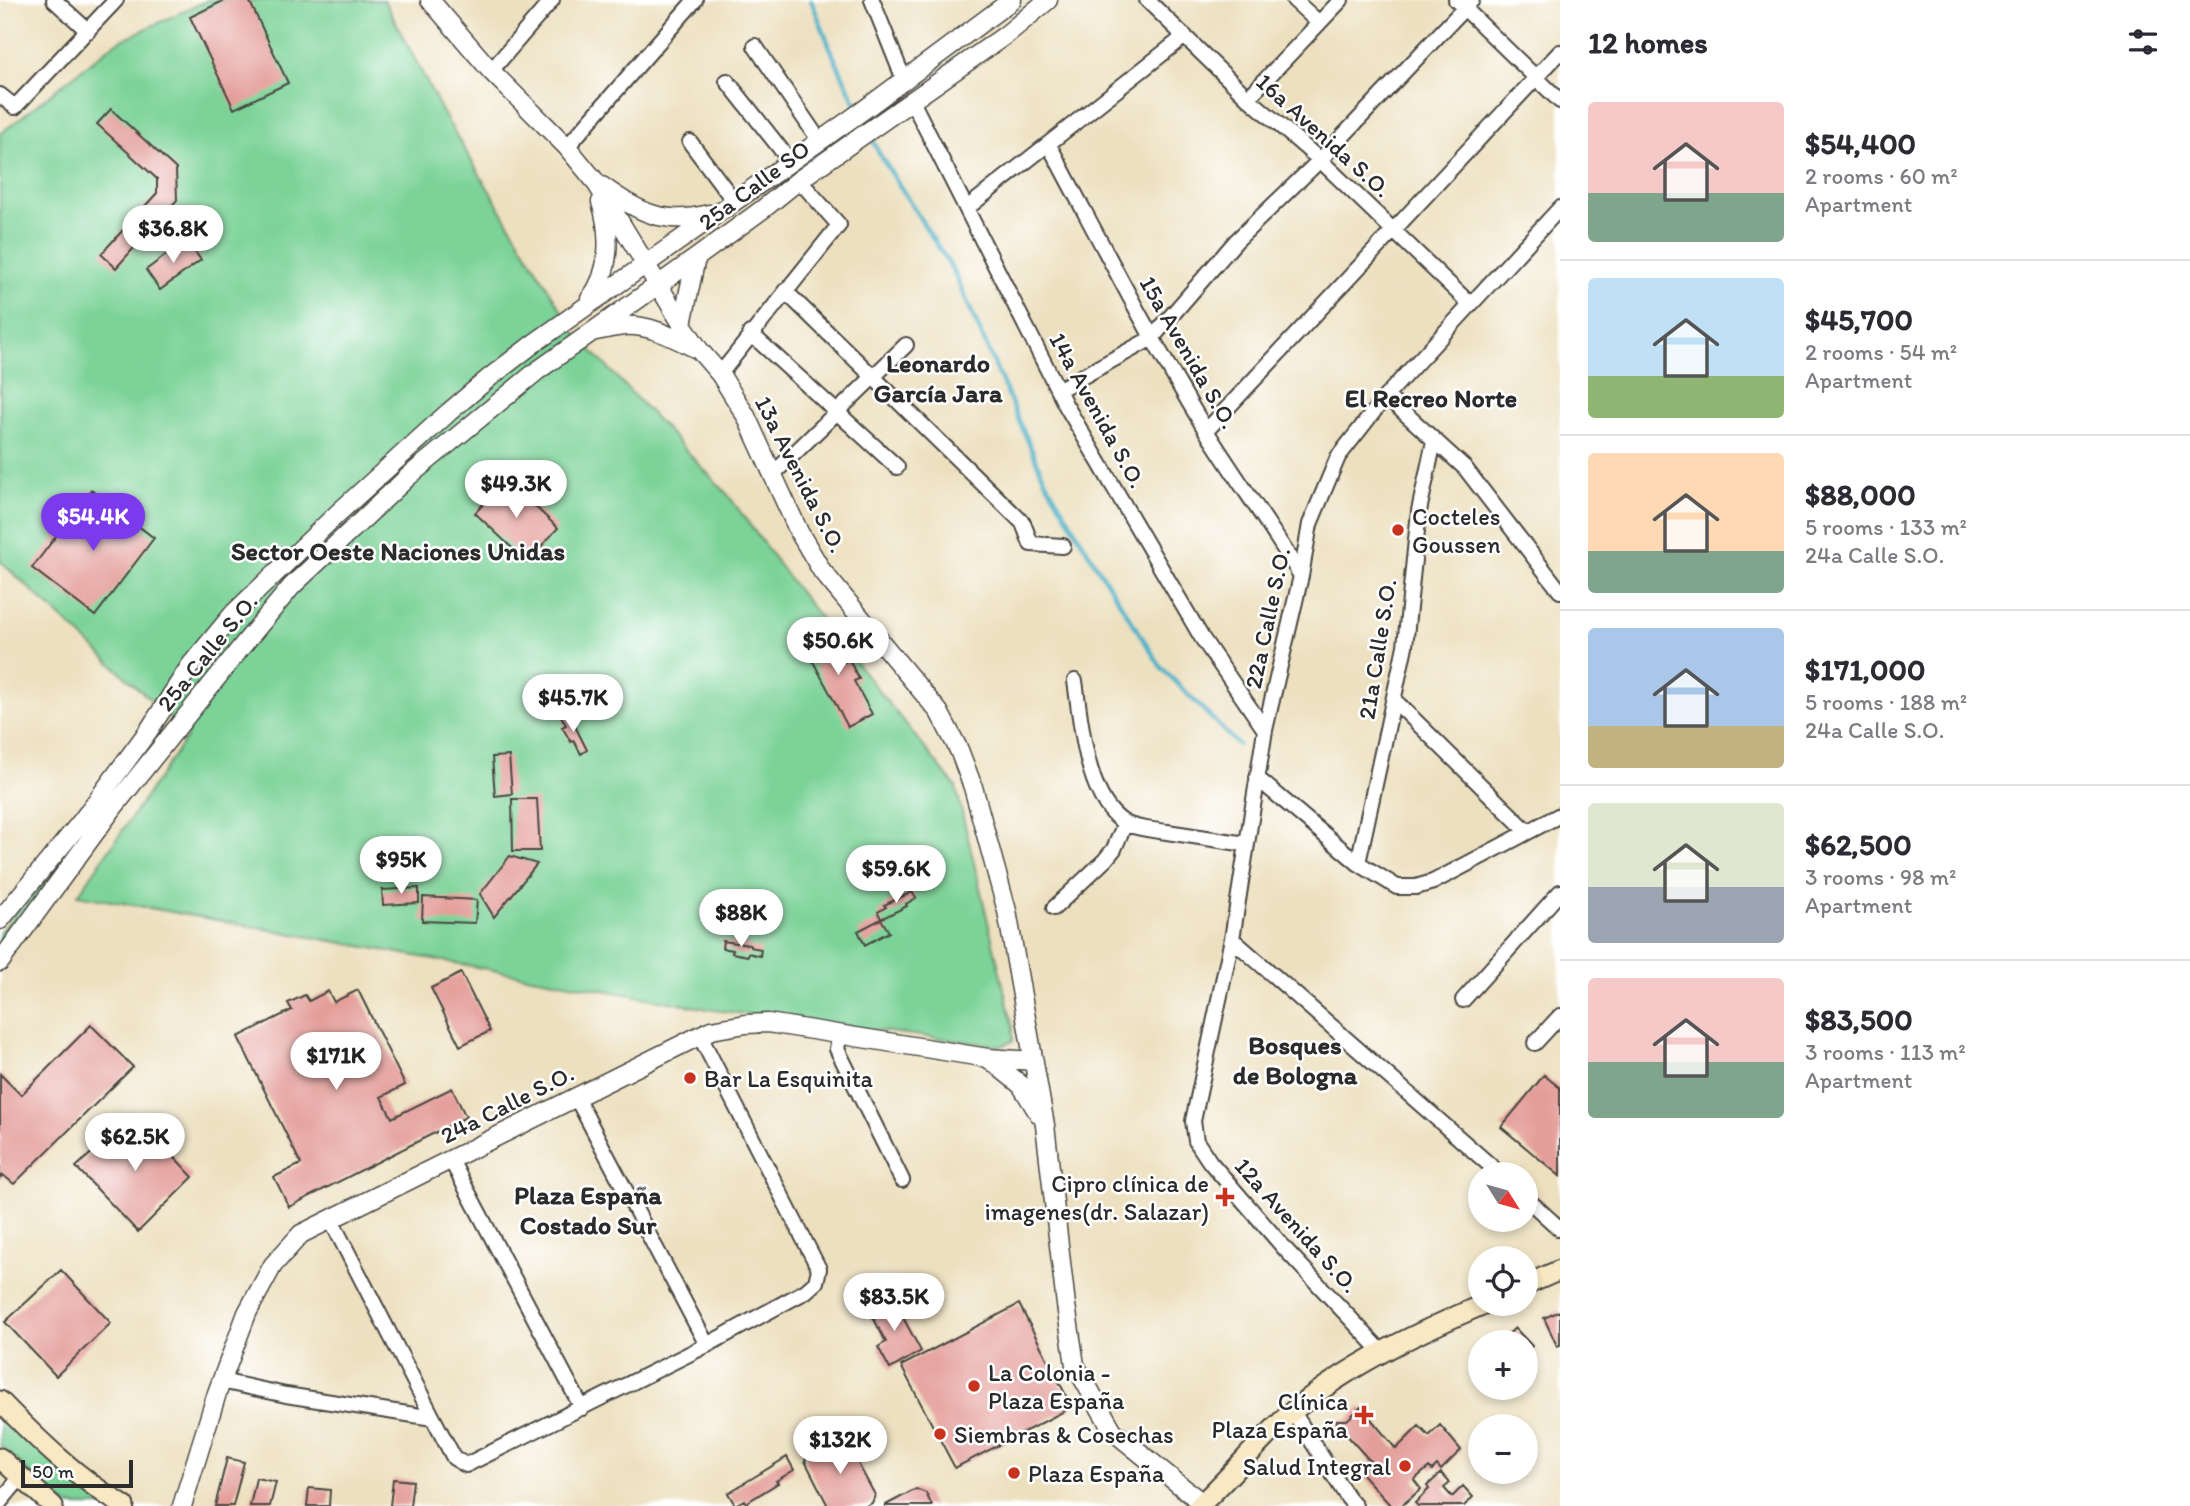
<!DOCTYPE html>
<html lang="en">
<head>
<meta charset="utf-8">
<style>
  body { margin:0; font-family:Itim,sans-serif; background:#f2f2f3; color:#2b2b33; height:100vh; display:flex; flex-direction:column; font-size:26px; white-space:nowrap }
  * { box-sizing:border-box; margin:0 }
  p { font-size:23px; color:#7c7c81 }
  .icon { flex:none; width:38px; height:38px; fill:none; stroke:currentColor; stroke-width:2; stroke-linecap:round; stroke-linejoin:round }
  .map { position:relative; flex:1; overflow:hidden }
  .drawer { display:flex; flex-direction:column; background:#fff; width:630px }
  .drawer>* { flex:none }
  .needle { width:46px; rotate:127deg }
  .buttons { position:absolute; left:1468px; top:1162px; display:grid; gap:14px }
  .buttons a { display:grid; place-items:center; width:70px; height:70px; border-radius:50%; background:#fff; box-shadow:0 4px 10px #0003; font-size:35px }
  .scale { position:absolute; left:21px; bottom:18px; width:112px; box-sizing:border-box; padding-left:7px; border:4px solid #2b2b2b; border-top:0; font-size:19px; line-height:24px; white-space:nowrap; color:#2b2b2b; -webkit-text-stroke:5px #fff; paint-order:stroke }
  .price { position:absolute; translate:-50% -60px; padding:0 16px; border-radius:24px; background:#fff; color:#222; font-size:23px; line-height:46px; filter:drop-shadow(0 2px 4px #0008) }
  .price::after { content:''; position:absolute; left:50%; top:42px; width:21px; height:16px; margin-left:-10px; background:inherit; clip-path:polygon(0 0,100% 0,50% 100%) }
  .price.on { background:#7c3aed; color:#fff }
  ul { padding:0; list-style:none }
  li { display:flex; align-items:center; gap:21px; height:175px; padding:0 28px }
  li+li { border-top:2px solid #e1e1e2 }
  li span { display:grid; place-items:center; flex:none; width:196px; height:140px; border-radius:7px; color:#555 }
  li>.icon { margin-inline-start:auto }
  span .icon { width:84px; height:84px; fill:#fffc; stroke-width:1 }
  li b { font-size:30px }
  h2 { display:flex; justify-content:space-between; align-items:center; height:84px; padding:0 28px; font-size:30px }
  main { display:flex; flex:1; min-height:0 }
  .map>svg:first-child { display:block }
  .green { fill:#7bd398; stroke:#537f62; stroke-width:2 }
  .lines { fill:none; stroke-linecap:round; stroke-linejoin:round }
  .stream { stroke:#48b0c7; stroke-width:4.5 }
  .building { fill:#e49e9a }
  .minor-casing { stroke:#484641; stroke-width:18 }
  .tertiary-casing { stroke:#484641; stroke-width:21 }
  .secondary-casing { stroke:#484641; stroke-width:23 }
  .minor { stroke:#fff; stroke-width:14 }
  .tertiary { stroke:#fff; stroke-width:18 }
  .secondary { stroke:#f8e8c3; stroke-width:19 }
  .poi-dot { fill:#c8321e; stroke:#fff; stroke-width:2.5 }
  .labels { text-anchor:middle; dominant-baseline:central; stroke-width:5; stroke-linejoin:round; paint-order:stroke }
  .street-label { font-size:24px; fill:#2b2b2b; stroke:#fff }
  .poi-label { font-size:24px; fill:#2b2b2b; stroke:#fff; text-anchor:start }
  .neighbourhood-label { font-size:26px; font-weight:bold; fill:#2b2b2b; stroke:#fff }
</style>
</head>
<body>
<main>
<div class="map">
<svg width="1560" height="1506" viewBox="0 0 1560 1506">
  <rect width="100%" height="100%" fill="#fff"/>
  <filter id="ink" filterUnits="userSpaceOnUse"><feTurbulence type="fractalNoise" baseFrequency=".0143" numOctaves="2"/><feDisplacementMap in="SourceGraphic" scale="14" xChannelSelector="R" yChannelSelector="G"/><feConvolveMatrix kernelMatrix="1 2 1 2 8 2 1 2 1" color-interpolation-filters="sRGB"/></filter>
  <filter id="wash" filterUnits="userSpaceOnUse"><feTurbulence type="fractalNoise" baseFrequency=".00686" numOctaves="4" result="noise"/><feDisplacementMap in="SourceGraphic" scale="28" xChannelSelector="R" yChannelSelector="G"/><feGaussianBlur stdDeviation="1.57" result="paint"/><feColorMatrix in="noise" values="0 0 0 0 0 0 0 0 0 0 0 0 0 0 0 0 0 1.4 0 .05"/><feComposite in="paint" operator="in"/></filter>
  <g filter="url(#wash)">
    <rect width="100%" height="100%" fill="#ede0bf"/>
    <path class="green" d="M208,0H384L444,115L575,333L728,495L796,588L956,787L1013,1027V1041L1001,1046L714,1010L78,895L188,735L171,719H169L168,716L0,561V134L115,43Z
      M74,845L39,898L0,952V932Z
      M0,1407L117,1506H68L44,1487L0,1445Z"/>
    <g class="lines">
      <path class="stream" d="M811,0L834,57L858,108
        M870,135L880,155L954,272L1045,480L1096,565L1161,667L1238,745"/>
    </g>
    <g id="blocks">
      <path class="building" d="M225,0H249L288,83L234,109L190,17Z
        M111,109L176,169L177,200L116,268L101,254L157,193V179L97,124Z
        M186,240L201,260L160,290L146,270Z
        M506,479L558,528L527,562L475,513Z
        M91,490L154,538L95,616L32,568Z
        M826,628L844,662L849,660L859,679L854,681L872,714L848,727L802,641Z
        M566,713L572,722H573L587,750L581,754L574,741L571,742L562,727L566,725L561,716Z
        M509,756L512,794L495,796L492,757Z
        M512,799H537L540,851H513Z
        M510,856L537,864L494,917L480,894Z
        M419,888V903L383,905L382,890Z
        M912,892L916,898L906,904L907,906L881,919L878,912L886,907L884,905Z
        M423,897L477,900L475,923L422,921Z
        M881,919L889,932L865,945L858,931Z
        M723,941L750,945V947L761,949L760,956L748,953V956L732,953L733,950L722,948Z
        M461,973L490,1031L460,1046L431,988Z
        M358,990L405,1085L381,1097L392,1118L452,1088L466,1117L289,1207L274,1177L301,1164L238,1037L292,1010L288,1003L305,995L309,1001L328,991L334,1002Z
        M91,1025L133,1067L14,1184L3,1175L0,1178V1074L21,1095Z
        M1544,1075L1560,1088V1176L1501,1127Z
        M134,1114L193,1177L138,1232L76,1167Z
        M61,1270L111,1323L56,1376L5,1322Z
        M891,1295L921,1351L890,1369L878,1347L886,1342L868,1308Z
        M1019,1304L1072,1407L955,1468L901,1366Z
        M1560,1311V1345L1557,1346L1544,1318Z
        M1515,1328L1532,1346L1526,1352V1342H1500Z
        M1361,1407L1396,1449L1419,1426L1429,1436L1440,1425L1461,1450L1441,1470L1437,1465L1432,1470L1429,1467L1414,1480L1421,1489L1401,1506H1391L1361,1473L1371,1462L1344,1432L1336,1430L1337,1420H1347Z
        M838,1439L846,1441L875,1495L872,1503L866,1506H828L805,1461L807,1455Z
        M787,1457L794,1470L776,1481L778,1483L746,1503L744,1500L735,1505L728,1493Z
        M227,1458L244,1462L233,1506H215Z
        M1441,1473L1450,1483L1444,1488L1452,1497L1463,1486L1473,1497L1464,1506H1418L1415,1503L1429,1489L1427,1486Z
        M256,1478L276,1482L270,1506H250Z
        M393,1479L413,1481L410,1506H390Z
        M309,1488L330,1490L329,1506H307Z
        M916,1489L926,1493L932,1506H884Z"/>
    </g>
  </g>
  <g filter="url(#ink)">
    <use href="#blocks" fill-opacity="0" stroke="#484641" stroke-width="2"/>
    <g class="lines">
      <defs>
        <path id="minor" d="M54,0L88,31
          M872,0L904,80
          M1147,0L1248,98L1320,160L1470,304
          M1294,0L1319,23
          M1456,0L1560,101
          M755,46L819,140
          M491,71L552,0
          M727,81L790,161
          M0,95L15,107L116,0
          M1248,98L1341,0
          M912,101L1065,404L1202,638L1265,730
          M690,142L734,201
          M1049,145C1100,240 1149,337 1205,429C1236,479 1271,526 1301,576
          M567,147L695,0
          M967,208L1185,36
          M785,291L1023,523L1031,544L1063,546
          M750,333L897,467
          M720,374L839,225L799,180
          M1058,390L1152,338L1236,241L1320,160L1472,0
          M1386,396L1465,468L1560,591
          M1206,431L1560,52
          M772,475L906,345
          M1075,681C1081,721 1086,801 1125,823C1137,829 1154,830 1167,832C1194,836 1220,840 1246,844
          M1394,700L1528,832
          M1257,778L1358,863L1397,887H1416L1433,882L1560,815
          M1358,863L1405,646L1419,511L1434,441
          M1054,908L1105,860L1114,849L1125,823
          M1232,939L1500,1174
          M1463,1000L1560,892
          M840,1034L837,1049L902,1180
          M1535,1043L1560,1016
          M576,1097L707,1345
          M451,1160L582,1408
          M1526,1198L1560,1229
          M331,1220L433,1418
          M1382,1352L1285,1249L1210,1162L1196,1141L1193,1121L1232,939L1265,730L1301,576L1310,524L1338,457L1386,396L1560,208
          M221,1381L286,1395L433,1418L454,1458L466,1465L707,1345L806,1291L816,1282L819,1269L700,1036
          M1293,1412L1348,1498L1355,1506
          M0,1502L20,1478"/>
        <path id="tertiary" d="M430,0L491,71L567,147L595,181L682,324L700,351L720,374L746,416L799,532L822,571L939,712L959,750L973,787L1007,911L1045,1125L1066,1305L1075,1365L1113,1431L1202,1503
          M602,186C638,212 664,226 709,214
          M590,299C611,272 611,234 601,202
          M682,324L696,258
          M596,331C605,329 615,327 624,326C651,324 676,339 699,350
          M0,920L81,822L149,730L190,666L234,613L337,514L449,412L489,378L533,344L865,109L1012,0
          M0,962L113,808L243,645L292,586L409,476L537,371L696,258L763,209L799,180L1007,34L1048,0
          M988,1058L1021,1085L1039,1114
          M182,1506L217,1393L247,1313L273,1265L301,1234L711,1030L746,1024L768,1023L988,1058L1034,1061"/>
        <path id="secondary" d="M1526,1285L1560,1270
          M0,1401C38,1440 77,1478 124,1506
          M0,1458L53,1506
          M1199,1506C1232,1476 1259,1440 1293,1411C1350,1364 1417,1333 1484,1304"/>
      </defs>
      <use href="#minor" class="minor-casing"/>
      <use href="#tertiary" class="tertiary-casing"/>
      <use href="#secondary" class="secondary-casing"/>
      <use href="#minor" class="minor"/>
      <use href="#tertiary" class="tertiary"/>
      <use href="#secondary" class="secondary"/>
    </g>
  </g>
  <g class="poi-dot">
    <circle cx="1398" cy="530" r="7"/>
    <circle cx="690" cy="1078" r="7"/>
    <path d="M1221.5 1186.5h7v7h7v7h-7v7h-7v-7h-7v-7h7z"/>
    <circle cx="974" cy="1386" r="7"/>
    <path d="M1360.5 1404.5h7v7h7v7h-7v7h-7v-7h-7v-7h7z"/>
    <circle cx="940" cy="1434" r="7"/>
    <circle cx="1405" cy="1466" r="7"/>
    <circle cx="1014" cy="1473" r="7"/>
  </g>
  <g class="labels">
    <g class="street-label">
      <text transform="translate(1324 135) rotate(42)">16a Avenida S.O.</text>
      <text transform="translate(754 185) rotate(-37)">25a Calle SO</text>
      <text transform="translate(1189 352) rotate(60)">15a Avenida S.O.</text>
      <text transform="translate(1098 410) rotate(61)">14a Avenida S.O.</text>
      <text transform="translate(801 474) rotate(63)">13a Avenida S.O.</text>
      <text transform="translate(1267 618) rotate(-78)">22a Calle S.O.</text>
      <text transform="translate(1377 649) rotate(-81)">21a Calle S.O.</text>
      <text transform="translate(207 652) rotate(-51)">25a Calle S.O.</text>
      <text transform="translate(507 1104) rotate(-27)">24a Calle S.O.</text>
      <text transform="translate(1297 1225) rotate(48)">12a Avenida S.O.</text>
    </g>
    <g class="poi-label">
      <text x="1412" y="516">Cocteles<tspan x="1412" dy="28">Goussen</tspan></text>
      <text x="704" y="1078">Bar La Esquinita</text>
      <text x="1209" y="1183" text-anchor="end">Cipro clínica de<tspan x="1209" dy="28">imagenes(dr. Salazar)</tspan></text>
      <text x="988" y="1372">La Colonia -<tspan x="988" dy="28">Plaza España</tspan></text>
      <text x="1348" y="1401" text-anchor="end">Clínica<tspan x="1348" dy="28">Plaza España</tspan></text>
      <text x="954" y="1434">Siembras &amp; Cosechas</text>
      <text x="1391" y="1466" text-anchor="end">Salud Integral</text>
      <text x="1028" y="1473">Plaza España</text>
    </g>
    <g class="neighbourhood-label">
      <text x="938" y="363">Leonardo<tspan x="938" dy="30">García Jara</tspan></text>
      <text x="1431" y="398">El Recreo Norte</text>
      <text x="398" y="551">Sector Oeste Naciones Unidas</text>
      <text x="1295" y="1045">Bosques<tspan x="1295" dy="30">de Bologna</tspan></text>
      <text x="588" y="1195">Plaza España<tspan x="588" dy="30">Costado Sur</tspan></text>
    </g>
  </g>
</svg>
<div class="buttons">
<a><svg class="needle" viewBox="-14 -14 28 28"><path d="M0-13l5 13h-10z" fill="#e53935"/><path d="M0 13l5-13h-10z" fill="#7c7c81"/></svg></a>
<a><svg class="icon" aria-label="locate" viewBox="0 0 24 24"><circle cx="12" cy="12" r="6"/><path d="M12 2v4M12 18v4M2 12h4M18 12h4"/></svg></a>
<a>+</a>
<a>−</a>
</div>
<div class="scale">50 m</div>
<b class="price" style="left:173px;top:265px">$36.8K</b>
<b class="price" style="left:516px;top:520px">$49.3K</b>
<b class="price on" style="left:93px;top:553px">$54.4K</b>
<b class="price" style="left:838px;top:677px">$50.6K</b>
<b class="price" style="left:573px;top:734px">$45.7K</b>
<b class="price" style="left:401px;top:896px">$95K</b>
<b class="price" style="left:896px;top:905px">$59.6K</b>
<b class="price" style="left:741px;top:949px">$88K</b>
<b class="price" style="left:336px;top:1092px">$171K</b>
<b class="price" style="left:135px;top:1173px">$62.5K</b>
<b class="price" style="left:894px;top:1333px">$83.5K</b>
<b class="price" style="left:840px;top:1476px">$132K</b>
</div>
<section class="drawer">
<h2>12 homes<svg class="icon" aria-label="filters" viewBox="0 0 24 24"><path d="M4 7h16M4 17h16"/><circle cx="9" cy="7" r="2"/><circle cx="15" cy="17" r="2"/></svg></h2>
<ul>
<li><span style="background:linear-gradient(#f6c9c9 65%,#7fa58c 0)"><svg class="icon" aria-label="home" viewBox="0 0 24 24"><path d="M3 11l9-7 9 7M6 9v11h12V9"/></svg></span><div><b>$54,400</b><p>2 rooms · 60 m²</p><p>Apartment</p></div></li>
<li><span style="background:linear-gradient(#bfe0f5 70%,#8fb573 0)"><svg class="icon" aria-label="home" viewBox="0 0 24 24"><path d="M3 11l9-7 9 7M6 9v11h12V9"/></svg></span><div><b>$45,700</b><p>2 rooms · 54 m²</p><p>Apartment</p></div></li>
<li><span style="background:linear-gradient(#ffd9b3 70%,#7fa58c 0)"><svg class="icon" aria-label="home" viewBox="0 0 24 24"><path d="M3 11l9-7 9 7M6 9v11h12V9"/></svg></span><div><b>$88,000</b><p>5 rooms · 133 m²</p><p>24a Calle S.O.</p></div></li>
<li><span style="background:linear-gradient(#a9c7e8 70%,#c2b280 0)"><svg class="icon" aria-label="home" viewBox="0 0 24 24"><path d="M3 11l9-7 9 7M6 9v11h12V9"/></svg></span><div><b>$171,000</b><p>5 rooms · 188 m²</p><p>24a Calle S.O.</p></div></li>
<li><span style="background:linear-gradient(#dfe7d0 60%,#9aa5b1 0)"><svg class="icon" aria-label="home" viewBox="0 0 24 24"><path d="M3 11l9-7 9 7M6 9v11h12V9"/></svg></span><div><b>$62,500</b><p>3 rooms · 98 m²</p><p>Apartment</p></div></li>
<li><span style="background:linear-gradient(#f6c9c9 60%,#7fa58c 0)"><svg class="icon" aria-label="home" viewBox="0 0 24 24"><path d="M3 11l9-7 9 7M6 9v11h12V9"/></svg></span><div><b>$83,500</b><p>3 rooms · 113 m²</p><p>Apartment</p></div></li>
</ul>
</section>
</main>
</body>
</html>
